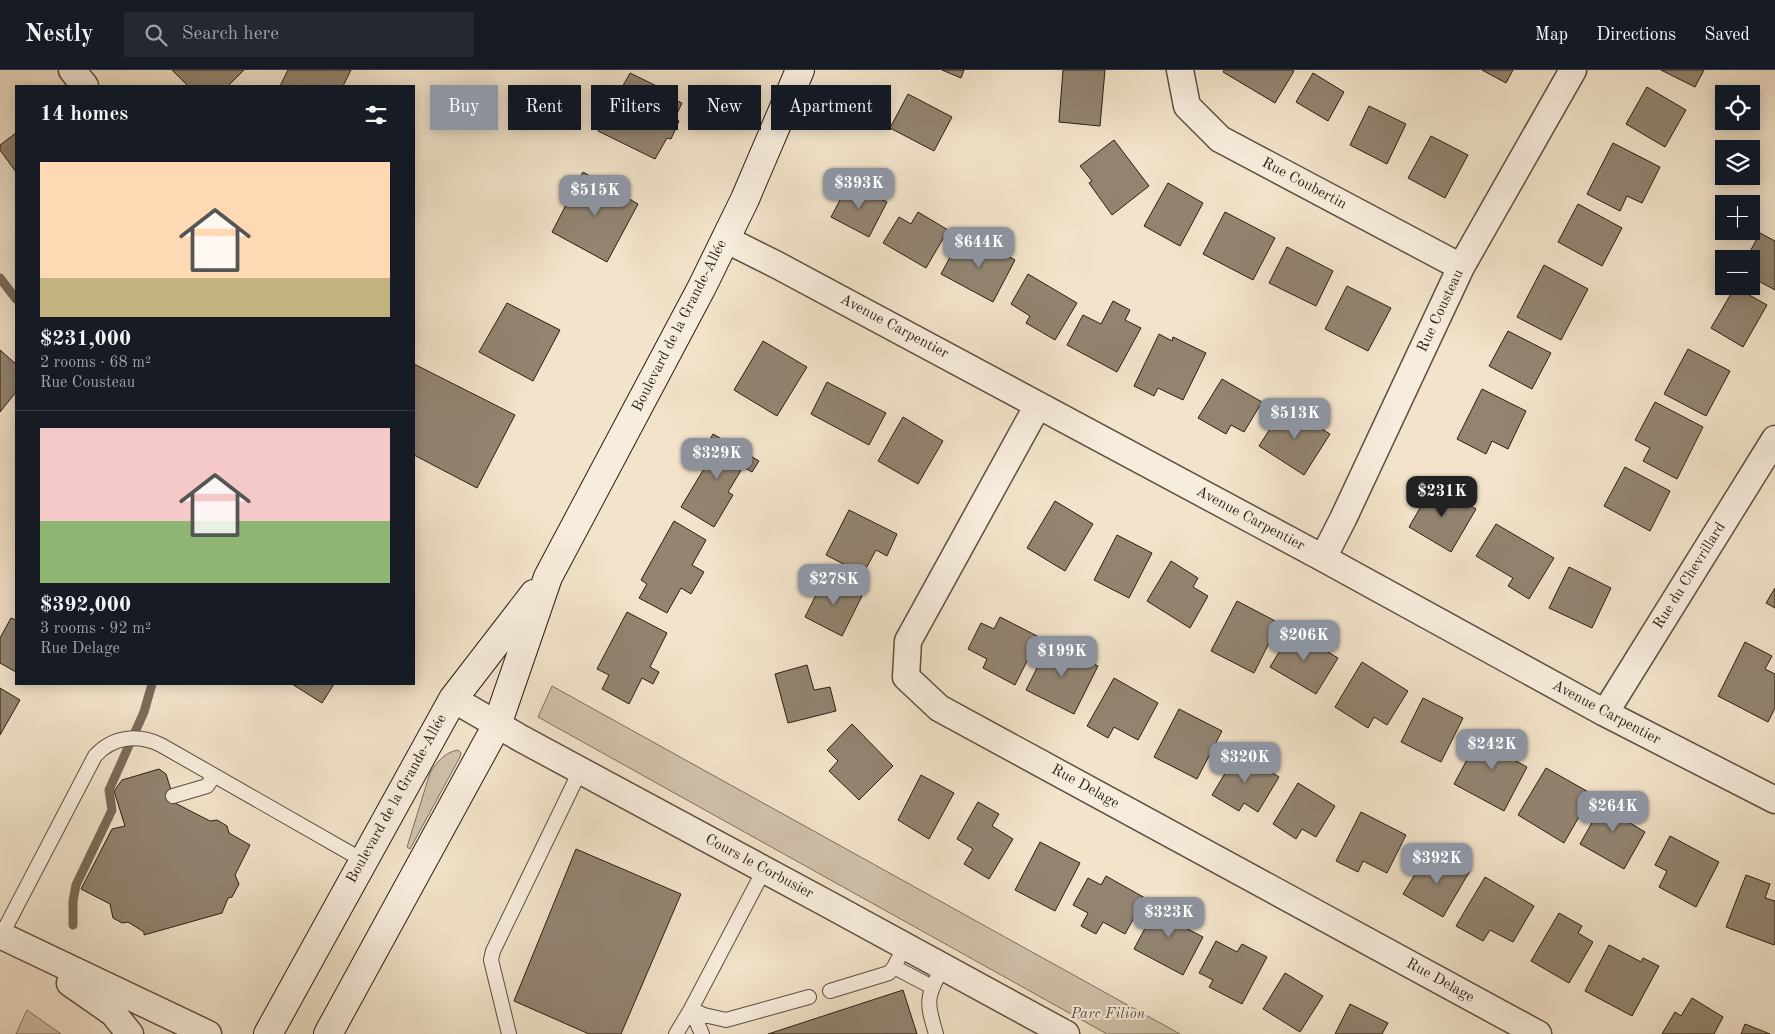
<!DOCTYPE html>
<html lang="en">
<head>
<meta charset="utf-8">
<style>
  body { margin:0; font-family:"Old Standard TT",serif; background:#242831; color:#f1f3f6; height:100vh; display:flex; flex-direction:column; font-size:19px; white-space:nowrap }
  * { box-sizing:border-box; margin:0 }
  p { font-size:16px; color:#9ea1a6 }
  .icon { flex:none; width:28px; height:28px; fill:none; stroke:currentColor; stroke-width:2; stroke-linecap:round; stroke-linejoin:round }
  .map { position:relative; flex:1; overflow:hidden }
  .side { position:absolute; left:15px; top:15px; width:400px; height:600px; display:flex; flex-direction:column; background:#171b24; border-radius:0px; box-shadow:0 2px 12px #0003 }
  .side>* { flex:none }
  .guide { position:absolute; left:430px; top:15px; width:475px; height:45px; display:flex; gap:10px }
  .buttons { position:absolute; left:1715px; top:15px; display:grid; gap:10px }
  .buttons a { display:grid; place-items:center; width:45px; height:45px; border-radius:0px; background:#171b24; box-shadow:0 2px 12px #0003; font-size:25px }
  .price { position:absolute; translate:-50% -42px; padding:0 11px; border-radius:10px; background:#8c9099; color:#fff; font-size:16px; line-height:32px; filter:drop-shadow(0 1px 2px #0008) }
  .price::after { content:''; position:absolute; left:50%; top:30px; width:15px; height:11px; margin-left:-8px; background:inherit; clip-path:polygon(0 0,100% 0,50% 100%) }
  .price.active { background:#222; color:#fff }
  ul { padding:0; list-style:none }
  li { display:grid; align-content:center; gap:10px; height:265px; padding:0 25px }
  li+li { border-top:1px solid #363941 }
  li span { display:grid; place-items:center; height:155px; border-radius:0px; color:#555 }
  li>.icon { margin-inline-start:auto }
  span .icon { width:90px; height:90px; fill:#fffc; stroke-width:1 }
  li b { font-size:21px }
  h2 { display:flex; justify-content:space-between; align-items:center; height:60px; padding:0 25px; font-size:21px }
  .tag { padding:0 18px; border-radius:0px; background:#171b24; box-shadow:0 2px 12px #0003; font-size:18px; line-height:45px }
  .tag.active { background:#8c9099; color:#fff }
  header { display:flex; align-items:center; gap:30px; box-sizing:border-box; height:70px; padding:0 25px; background:#171b24; border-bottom:1px solid #363941 }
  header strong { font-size:24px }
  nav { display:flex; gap:28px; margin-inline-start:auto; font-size:18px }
  .search { width:350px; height:45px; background:#242831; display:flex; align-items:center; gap:12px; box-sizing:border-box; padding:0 18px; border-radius:0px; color:#9ea1a6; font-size:19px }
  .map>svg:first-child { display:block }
  .green { fill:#d0c2ab; stroke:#7e705e }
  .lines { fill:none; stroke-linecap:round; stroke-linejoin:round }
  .stream { stroke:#7a6c5a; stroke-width:9 }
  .building { fill:#928471; stroke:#2b1e11 }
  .lane-casing { stroke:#5d4f3f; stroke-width:16 }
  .street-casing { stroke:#5d4f3f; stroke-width:29 }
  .secondary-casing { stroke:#2b1e11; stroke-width:30 }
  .lane { stroke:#f7eddd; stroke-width:14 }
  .street { stroke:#f7eddd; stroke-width:26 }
  .secondary { stroke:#f7eddd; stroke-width:28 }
  .labels { text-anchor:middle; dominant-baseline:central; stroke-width:4; stroke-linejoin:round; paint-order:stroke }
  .street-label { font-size:15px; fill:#2b1e11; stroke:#f7eddd }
  .park-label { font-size:15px; font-style:italic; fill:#5d4f3f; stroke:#f7eddd }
</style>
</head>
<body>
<header>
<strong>Nestly</strong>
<div class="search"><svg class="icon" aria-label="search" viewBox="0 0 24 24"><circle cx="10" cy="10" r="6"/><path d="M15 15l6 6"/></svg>Search here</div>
<nav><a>Map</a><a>Directions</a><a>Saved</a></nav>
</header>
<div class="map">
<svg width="1775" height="964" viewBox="0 0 1775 964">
  <rect width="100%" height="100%" fill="#f2e3ca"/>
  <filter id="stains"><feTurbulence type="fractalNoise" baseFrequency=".004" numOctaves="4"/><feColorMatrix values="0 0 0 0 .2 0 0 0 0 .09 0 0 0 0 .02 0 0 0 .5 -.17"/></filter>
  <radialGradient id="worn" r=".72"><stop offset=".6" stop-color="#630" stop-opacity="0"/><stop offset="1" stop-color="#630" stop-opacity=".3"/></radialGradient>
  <path class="green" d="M552,616L1180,964H1107L538,647Z
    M458,680L461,683L460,687L410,779L407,777L430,703C436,693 445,682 458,680Z
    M27,940L61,964H16Z"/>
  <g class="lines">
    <path class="stream" d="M0,208L16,229
      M73,855V831L76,815L112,740L109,720L144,642L152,614"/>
  </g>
  <path class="building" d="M172,0H244L228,16H188Z
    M288,0H351L343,16H280Z
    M942,0H964L961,8Z
    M1063,0H1105L1100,56L1059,52Z
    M1224,0H1292L1294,1L1275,33L1223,2Z
    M1482,0H1513L1506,13Z
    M1661,0H1704L1695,17Z
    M630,3L669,22L668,27L682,33L675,48L679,51L671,69L667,68L655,89L598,61Z
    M1313,3L1344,22L1328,51L1296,32Z
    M1647,17L1686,40L1665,77L1626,54Z
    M908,24L952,47L934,81L890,58Z
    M1369,36L1406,54L1387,94L1350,75Z
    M16,63V102L0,80V75Z
    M1431,66L1468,85L1445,128L1408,108Z
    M1114,70L1149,116L1112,145L1089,113L1092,111L1080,96Z
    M1613,73L1660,97L1642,133L1627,126L1620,141L1587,124Z
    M583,102L638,134L607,192L552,162Z
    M849,113L887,132L869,167L831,147Z
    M1168,113L1203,133L1180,176L1144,156Z
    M1578,134L1622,158L1602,196L1558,172Z
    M918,142L948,160L926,198L883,173L899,147L911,154Z
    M1225,142L1275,168L1253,210L1203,184Z
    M1760,163L1775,171V220L1751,207V189H1746Z
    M976,168L1015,190L993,232L941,204L956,176L968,183Z
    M1287,177L1333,201L1316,236L1269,213Z
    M1544,195L1588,219L1561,270L1517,247Z
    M1028,204L1077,233L1055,270L1026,253L1030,246L1011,234Z
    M1347,216L1391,238L1368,281L1325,259Z
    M1735,217L1767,235L1743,277L1711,258Z
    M1113,231L1130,240L1125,250L1141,258L1117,302L1067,275L1083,245L1101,254Z
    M507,233L560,260L533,311L479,282Z
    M1508,261L1551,283L1532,319L1489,296Z
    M1159,264L1172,271L1173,267L1206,283L1183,330L1158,318L1154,326L1134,316Z
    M763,271L807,297L777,346L734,320Z
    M1688,279L1730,301L1706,346L1664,324Z
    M0,280L16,294V322L0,342Z
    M414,294L515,345L477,418L414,385Z
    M1222,309L1262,332L1244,362L1231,355L1226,364L1198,348Z
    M827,312L886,343L869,375L811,344Z
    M1482,319L1526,341L1508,379L1492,371L1486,384L1457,369Z
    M1655,332L1703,357L1677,409L1643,391L1650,378L1635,370Z
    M1285,336L1330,364L1304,405L1259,376Z
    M903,347L943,371L918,414L878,391Z
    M713,364L759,391L752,402L743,397L728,422L733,425L714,457L681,437L708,392L700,387Z
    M1625,397L1670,421L1650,461L1604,436Z
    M1434,414L1476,439L1451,482L1409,457Z
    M1055,431L1093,454L1065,501L1027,478Z
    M849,440L897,464L887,486L876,480L863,504L826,485Z
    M674,451L706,470L692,495L704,502L691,524L681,518L667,543L639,528L647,514L641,510Z
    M1496,454L1554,488L1529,529L1508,516L1513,508L1476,486Z
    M1117,465L1152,483L1129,528L1094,510Z
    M1171,491L1198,508L1193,517L1208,526L1190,558L1147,531Z
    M1569,497L1611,518L1592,558L1549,538Z
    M825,507L862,526L842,566L805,547Z
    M1775,518V538L1766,533Z
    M1237,531L1279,553L1254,603L1211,581Z
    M627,542L667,563L650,597L659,602L653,614L642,608L629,634L602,619L609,605L597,599Z
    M1000,547L1039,567L1015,615L983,598L987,589L968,579L981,553L994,559Z
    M11,548L16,550V602L0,593V568Z
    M1292,561L1338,588L1316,624L1270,597Z
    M1050,572L1098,596L1074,644L1026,620Z
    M1745,572L1772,586L1765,599L1775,604V638L1768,652L1718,626Z
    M1362,592L1408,621L1387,655L1374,647L1368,658L1335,637Z
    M807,595L814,620L830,617L836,641L788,653L775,604Z
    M1114,608L1158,633L1138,670L1114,657L1108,668L1087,656Z
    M292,614H334L322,633Z
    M0,618L20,630L0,665Z
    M1423,628L1463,648L1441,692L1401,672Z
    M1179,639L1222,661L1197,709L1154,687Z
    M852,654L893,696L859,730L829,701L838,691L827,680Z
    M1483,660L1519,680L1514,690L1527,697L1504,741L1454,714Z
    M1238,682L1279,707L1258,742L1244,733L1239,741L1212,725Z
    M1546,698L1592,724L1564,773L1518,745Z
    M159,699L166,704L175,733L210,751L217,750L227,756L229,763L250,775L235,805L239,814L232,827L228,828L222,843L144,865V862L128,852L122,853L113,848L110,834L81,819L112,759L125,756L114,721L122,710Z
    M921,705L954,723L929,769L898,750Z
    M1298,713L1335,736L1316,767L1302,759L1296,769L1273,754Z
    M1607,726L1636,743L1630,753L1645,762L1624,799L1580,774Z
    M978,732L999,744L992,756L1013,769L989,809L964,794L973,779L957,769Z
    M1361,742L1406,765L1387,803L1363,791L1358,802L1336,791Z
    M1670,766L1719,792L1696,837L1659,817L1667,801L1655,795Z
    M1040,772L1080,793L1055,841L1015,820Z
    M576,779L681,824L621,964H589L514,931Z
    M1426,786L1449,800L1455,790L1471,799L1443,847L1403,824Z
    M1746,805L1770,814L1765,828L1775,831V871L1774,875L1726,857Z
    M1106,806L1145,828L1125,864L1103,852L1096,864L1081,856L1088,843L1073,835L1088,808L1101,815Z
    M1485,807L1534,836L1513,872L1490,860L1483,871L1456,856Z
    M1160,830L1186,843L1180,855L1203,867L1183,905L1134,879Z
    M1559,843L1582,856L1578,863L1593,872L1569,913L1531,891Z
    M1216,871L1237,882L1242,874L1267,887L1242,934L1209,917L1213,910L1199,903Z
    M1609,875L1641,892L1643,888L1659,896L1632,946L1585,921Z
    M1285,903L1323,926L1300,962L1263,939Z
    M903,920L917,964H768Z
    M1692,928L1723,947L1714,964H1662L1675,942L1681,946Z
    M1350,934L1388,953L1382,964H1335Z
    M1745,954L1770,964H1741Z"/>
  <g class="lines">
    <defs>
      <path id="lane" d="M173,726L207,716L214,706
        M764,800L691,939L704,945L726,950L809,927
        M1,866L95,686C113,666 138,664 161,675L364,791
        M894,897L932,917
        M830,921L889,903L894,897L905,876
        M691,939L702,964
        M509,964L491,890L493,881L580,701
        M676,964L691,939
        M936,964C926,931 926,927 943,897"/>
      <path id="street" d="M72,0L85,16
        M1180,0L1187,36L1220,69L1461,197
        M725,169L777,195L1323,488L1605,643L1775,730
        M1038,335L908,571L906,607L939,638L1538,964
        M1323,488L1343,449L1461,197L1573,0
        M453,629L522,669L826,833L1066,964
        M1605,643L1775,369
        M0,865L208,964
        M70,913L113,943L130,964"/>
      <path id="secondary" d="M268,964L453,629L534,524
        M328,964L497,655L548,507L702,217L745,129L800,0"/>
    </defs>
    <use href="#lane" class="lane-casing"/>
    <use href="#street" class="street-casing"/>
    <use href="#secondary" class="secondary-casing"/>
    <use href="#lane" class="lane"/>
    <use href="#street" class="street"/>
    <use href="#secondary" class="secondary"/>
  </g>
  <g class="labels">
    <g class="street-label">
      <text transform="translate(1304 114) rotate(28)">Rue Coubertin</text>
      <text transform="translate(1441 241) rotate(-65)">Rue Cousteau</text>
      <text transform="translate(680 256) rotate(-63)">Boulevard de la Grande-Allée</text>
      <text transform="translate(894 257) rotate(28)">Avenue Carpentier</text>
      <text transform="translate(1250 449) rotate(28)">Avenue Carpentier</text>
      <text transform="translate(1690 506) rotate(-58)">Rue du Chevrillard</text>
      <text transform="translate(1606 643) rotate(28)">Avenue Carpentier</text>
      <text transform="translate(1085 717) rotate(29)">Rue Delage</text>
      <text transform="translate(397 729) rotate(-61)">Boulevard de la Grande-Allée</text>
      <text transform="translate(759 797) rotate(28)">Cours le Corbusier</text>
      <text transform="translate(1440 911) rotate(29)">Rue Delage</text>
    </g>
    <g class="park-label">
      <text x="1108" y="944">Parc Filion</text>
    </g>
  </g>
  <rect width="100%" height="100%" filter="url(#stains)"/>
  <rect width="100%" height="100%" fill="url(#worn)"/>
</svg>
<div class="buttons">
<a><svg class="icon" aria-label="locate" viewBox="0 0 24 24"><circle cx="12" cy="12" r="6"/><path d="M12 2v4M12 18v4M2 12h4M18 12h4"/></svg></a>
<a><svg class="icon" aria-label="layers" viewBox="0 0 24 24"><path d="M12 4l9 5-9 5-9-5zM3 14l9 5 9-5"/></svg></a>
<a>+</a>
<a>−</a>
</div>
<b class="price" style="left:859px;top:140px">$393K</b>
<b class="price" style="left:595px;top:147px">$515K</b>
<b class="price" style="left:979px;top:199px">$644K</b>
<b class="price" style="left:1295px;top:370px">$513K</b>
<b class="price" style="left:717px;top:410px">$329K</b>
<b class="price active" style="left:1442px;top:448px">$231K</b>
<b class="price" style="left:834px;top:536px">$278K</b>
<b class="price" style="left:1304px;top:592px">$206K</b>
<b class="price" style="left:1062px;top:608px">$199K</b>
<b class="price" style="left:1492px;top:701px">$242K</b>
<b class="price" style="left:1245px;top:714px">$320K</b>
<b class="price" style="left:1613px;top:763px">$264K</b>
<b class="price" style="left:1437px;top:815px">$392K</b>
<b class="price" style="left:1169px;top:869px">$323K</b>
<div class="guide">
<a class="tag active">Buy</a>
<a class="tag">Rent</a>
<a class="tag">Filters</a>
<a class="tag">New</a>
<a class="tag">Apartment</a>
</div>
<section class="side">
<h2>14 homes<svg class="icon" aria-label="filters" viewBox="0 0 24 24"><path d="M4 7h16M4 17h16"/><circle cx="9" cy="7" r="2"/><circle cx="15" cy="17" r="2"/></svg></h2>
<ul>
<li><span style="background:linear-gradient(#ffd9b3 75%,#c2b280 0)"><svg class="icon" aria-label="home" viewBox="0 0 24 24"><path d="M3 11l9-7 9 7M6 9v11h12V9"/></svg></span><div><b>$231,000</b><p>2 rooms · 68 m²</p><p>Rue Cousteau</p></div></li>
<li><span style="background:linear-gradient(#f6c9c9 60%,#8fb573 0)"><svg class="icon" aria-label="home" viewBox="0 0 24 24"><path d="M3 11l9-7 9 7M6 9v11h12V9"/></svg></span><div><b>$392,000</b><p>3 rooms · 92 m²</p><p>Rue Delage</p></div></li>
</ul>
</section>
</div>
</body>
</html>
